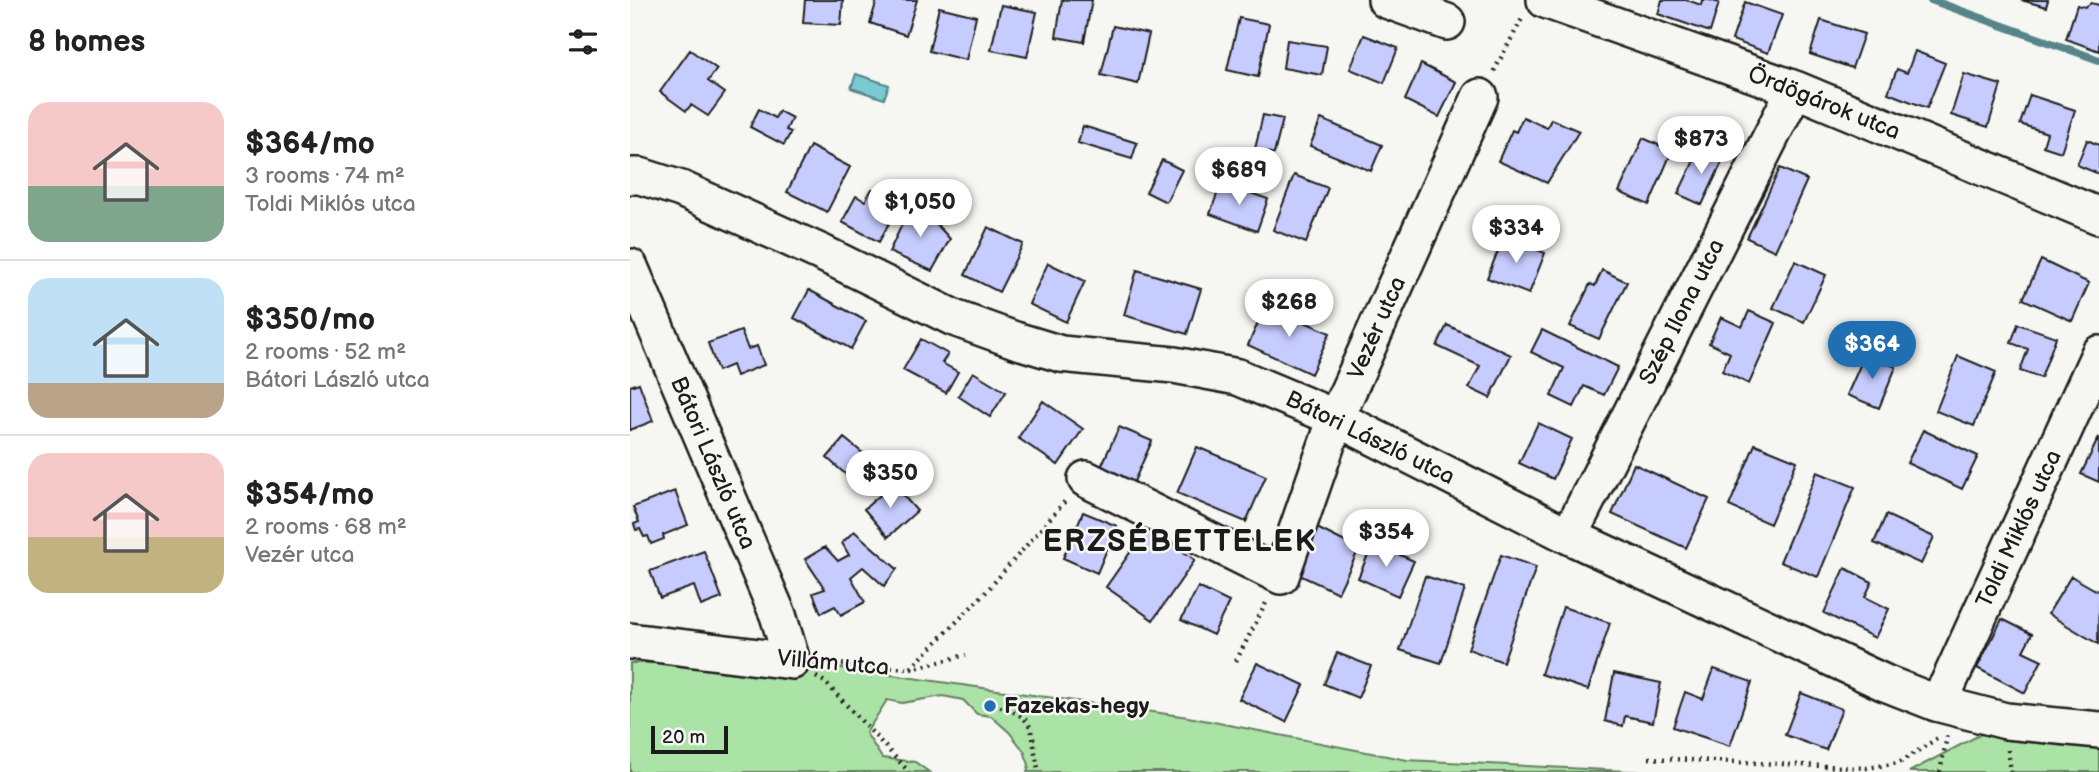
<!DOCTYPE html>
<html lang="en">
<head>
<meta charset="utf-8">
<style>
  body { margin:0; font-family:"Balsamiq Sans",sans-serif; background:#f6f6f6; color:#222; height:100vh; display:flex; flex-direction:column; font-size:26px; white-space:nowrap }
  * { box-sizing:border-box; margin:0 }
  p { font-size:23px; color:#767676 }
  .icon { flex:none; width:38px; height:38px; fill:none; stroke:currentColor; stroke-width:2; stroke-linecap:round; stroke-linejoin:round }
  .map { position:relative; flex:1; overflow:hidden }
  .drawer { display:flex; flex-direction:column; background:#fff; width:630px }
  .drawer>* { flex:none }
  .scale { position:absolute; left:21px; bottom:18px; width:77px; box-sizing:border-box; padding-left:7px; border:4px solid #1c1c1c; border-top:0; font-size:19px; line-height:24px; white-space:nowrap; color:#1c1c1c; -webkit-text-stroke:5px #f6f6f2; paint-order:stroke }
  .price { position:absolute; translate:-50% -60px; padding:0 16px; border-radius:24px; background:#fff; color:#222; font-size:23px; line-height:46px; filter:drop-shadow(0 2px 4px #0008) }
  .price::after { content:''; position:absolute; left:50%; top:42px; width:21px; height:16px; margin-left:-10px; background:inherit; clip-path:polygon(0 0,100% 0,50% 100%) }
  .price.current { background:#1f6fb2; color:#fff }
  ul { padding:0; list-style:none }
  li { display:flex; align-items:center; gap:21px; height:175px; padding:0 28px }
  li+li { border-top:2px solid #e0e0e0 }
  li span { display:grid; place-items:center; flex:none; width:196px; height:140px; border-radius:21px; color:#555 }
  li>.icon { margin-inline-start:auto }
  span .icon { width:84px; height:84px; fill:#fffc; stroke-width:1 }
  li b { font-size:30px }
  h2 { display:flex; justify-content:space-between; align-items:center; height:84px; padding:0 28px; font-size:30px }
  main { display:flex; flex:1; min-height:0 }
  .map>svg:first-child { display:block }
  .green { fill:#abe2a5; stroke:#647f60; stroke-width:2 }
  .water { fill:#79cad2; stroke:#548489; stroke-width:2 }
  .lines { fill:none; stroke-linecap:round; stroke-linejoin:round }
  .stream { stroke:#548489; stroke-width:8 }
  .building { fill:#c6ccfe; stroke:#1c1c1c; stroke-width:2 }
  .minor-casing { stroke:#1c1c1c; stroke-width:40 }
  .path { stroke:#1c1c1c; stroke-width:4.5; stroke-dasharray:2 5; stroke-linecap:butt }
  .minor { stroke:#f6f6f2; stroke-width:35 }
  .poi-dot { fill:#1f6fb2; stroke:#f6f6f2; stroke-width:2.5 }
  .labels { text-anchor:middle; dominant-baseline:central; stroke-width:5; stroke-linejoin:round; paint-order:stroke }
  .street-label { font-size:23px; fill:#1c1c1c; stroke:#f6f6f2 }
  .poi-label { font-size:23px; font-weight:bold; fill:#1c1c1c; stroke:#f6f6f2; text-anchor:start }
  .district-label { font-size:30px; font-weight:bold; letter-spacing:2px; fill:#1c1c1c; stroke:#f6f6f2 }
</style>
</head>
<body>
<main>
<section class="drawer">
<h2>8 homes<svg class="icon" aria-label="filters" viewBox="0 0 24 24"><path d="M4 7h16M4 17h16"/><circle cx="9" cy="7" r="2"/><circle cx="15" cy="17" r="2"/></svg></h2>
<ul>
<li><span style="background:linear-gradient(#f6c9c9 60%,#7fa58c 0)"><svg class="icon" aria-label="home" viewBox="0 0 24 24"><path d="M3 11l9-7 9 7M6 9v11h12V9"/></svg></span><div><b>$364/mo</b><p>3 rooms · 74 m²</p><p>Toldi Miklós utca</p></div></li>
<li><span style="background:linear-gradient(#bfe0f5 75%,#b9a48a 0)"><svg class="icon" aria-label="home" viewBox="0 0 24 24"><path d="M3 11l9-7 9 7M6 9v11h12V9"/></svg></span><div><b>$350/mo</b><p>2 rooms · 52 m²</p><p>Bátori László utca</p></div></li>
<li><span style="background:linear-gradient(#f6c9c9 60%,#c2b280 0)"><svg class="icon" aria-label="home" viewBox="0 0 24 24"><path d="M3 11l9-7 9 7M6 9v11h12V9"/></svg></span><div><b>$354/mo</b><p>2 rooms · 68 m²</p><p>Vezér utca</p></div></li>
</ul>
</section>
<div class="map">
<svg width="1469" height="772" viewBox="0 0 1469 772">
  <rect width="100%" height="100%" fill="#f6f6f2"/>
  <filter id="ink" filterUnits="userSpaceOnUse"><feTurbulence type="fractalNoise" baseFrequency=".0143" numOctaves="2"/><feDisplacementMap in="SourceGraphic" scale="14" xChannelSelector="R" yChannelSelector="G"/><feConvolveMatrix kernelMatrix="1 2 1 2 8 2 1 2 1" color-interpolation-filters="sRGB"/></filter>
  <g filter="url(#ink)">
    <path class="green" d="M162,661L558,717L777,760L1017,772H397L399,765L394,751L379,732L361,716L347,714L333,700L313,696L272,703L257,700L236,733L252,758L285,762L299,772H0V663Z
      M1376,721L1469,732V772H1279Z"/>
    <path class="water" d="M226,74L259,85L254,99L221,88Z"/>
    <g class="lines">
      <path class="stream" d="M1301,0L1469,60"/>
    </g>
    <path class="building" d="M175,0H213L211,25L173,23Z
      M247,0H287L276,35L240,23Z
      M432,0H462L454,42L426,37Z
      M1032,0H1057L1071,5L1072,0H1080L1089,3L1080,32L1028,14Z
      M1391,0H1418L1416,7Z
      M1115,2L1152,15L1138,53L1102,40Z
      M1461,3L1469,5V51L1436,39L1447,5L1455,7Z
      M371,5L407,12L397,57L361,50Z
      M309,7L346,16L336,60L299,51Z
      M609,18L639,24L628,77L597,70Z
      M1191,20L1234,34L1222,68L1180,54Z
      M483,26L519,34L508,84L471,75Z
      M734,35L768,48L754,83L720,69Z
      M657,40L697,46L692,75L653,68Z
      M60,50L87,69L78,81L95,93L78,116L61,105L56,111L30,92Z
      M1285,51L1315,63L1297,108L1258,93L1267,69L1277,73Z
      M791,64L826,82L809,117L775,100Z
      M1334,74L1371,85L1358,127L1321,115Z
      M1400,95L1445,110L1431,152L1413,146L1417,133L1390,124Z
      M129,109L145,118L149,111L162,118L156,130L161,132L154,145L120,127Z
      M633,115L653,119L644,154L625,149Z
      M893,117L917,128L921,119L949,131L917,183L868,161L882,130L886,132Z
      M691,119L752,145L741,171L680,146Z
      M453,126L507,143L502,159L448,143Z
      M1013,138L1042,151L1019,205L989,192Z
      M1457,140L1469,145V174L1447,165Z
      M180,146L220,167L197,212L157,192Z
      M1071,146L1094,158L1072,205L1048,194Z
      M532,160L552,170L536,202L516,192Z
      M1150,168L1177,180L1145,251L1117,238Z
      M664,175L698,188L676,243L643,230Z
      M591,183L638,199L627,231L580,214Z
      M242,189L260,198L253,211L263,216L249,242L212,222L226,196L235,201Z
      M284,199L320,239L302,271L259,252Z
      M358,227L393,244L369,292L335,275Z
      M874,236L915,253L899,294L857,278Z
      M1411,260L1459,283L1442,321L1393,299Z
      M1165,261L1196,275L1174,322L1143,308Z
      M418,263L455,281L436,322L399,304Z
      M507,270L571,289L557,334L494,315Z
      M972,270L997,282L969,339L940,326L960,284L965,286Z
      M179,290L236,321L221,349L164,318Z
      M636,305L700,333L681,374L618,345Z
      M1119,311L1146,323L1119,384L1092,371L1100,353L1079,343L1091,317L1112,327Z
      M1388,324L1426,337L1411,378L1390,371L1398,349L1381,343Z
      M817,325L881,355L860,398L839,388L850,366L807,346Z
      M912,330L988,367L974,395L954,386L944,407L921,396L934,368L901,352Z
      M111,331L118,349L127,346L134,365L106,376L102,365L88,371L78,343Z
      M291,339L318,354L312,363L328,372L316,393L273,370Z
      M1235,354L1266,367L1249,408L1217,395Z
      M1328,356L1366,372L1344,426L1306,411Z
      M343,372L376,392L360,417L328,396Z
      M9,383L23,421L0,430V386Z
      M413,401L453,429L428,465L388,438Z
      M908,423L942,439L923,479L889,463Z
      M489,427L522,441L503,484L470,469Z
      M1293,430L1348,456L1332,489L1277,463Z
      M1469,437V482L1451,474Z
      M214,438L240,459L222,480L197,458Z
      M1125,444L1167,461L1140,524L1099,506Z
      M567,447L636,476L616,522L547,493Z
      M1004,464L1079,499L1056,548L982,514Z
      M1187,472L1225,487L1188,577L1150,562Z
      M263,484L287,511L258,537L234,509Z
      M45,491L58,525L33,535L34,539L21,544L18,536L14,537L10,529L6,530L4,524L9,522L3,507Z
      M453,512L487,526L467,573L433,558Z
      M1256,515L1304,537L1291,564L1244,543Z
      M518,527L565,560L523,620L476,587Z
      M687,528L729,549L708,593L665,573Z
      M224,531L267,569L254,586L233,567L221,577L235,602L211,615L205,606L191,613L183,593L195,589L175,559L195,547L208,561L219,555L212,543Z
      M743,543L784,561L768,596L728,578Z
      M74,551L92,598L71,606L64,586L30,598L20,571Z
      M871,555L906,567L873,662L838,649Z
      M1215,568L1242,582L1235,597L1259,609L1245,638L1194,613Z
      M795,576L835,589L811,663L770,650Z
      M1441,576L1469,592L1468,644L1418,614Z
      M568,587L599,602L583,635L551,620Z
      M933,607L980,623L958,690L911,674Z
      M1372,619L1402,634L1393,651L1412,660L1395,693L1347,668Z
      M707,653L741,666L728,698L694,684Z
      M627,663L674,685L656,722L609,699Z
      M1084,669L1122,682L1100,746L1043,727L1055,692L1073,699Z
      M984,673L1031,683L1023,722L995,716L993,726L975,721Z
      M1171,693L1212,709L1196,750L1155,735Z"/>
    <g class="lines">
      <defs>
        <path id="minor" d="M756,0L817,22
          M915,0L1165,89L1469,216
          M0,176H10L51,189L192,253L324,318L385,340L431,354L544,365L608,377L706,418L939,536L1255,683L1306,703L1376,721L1469,730
          M0,267L148,615L162,661L0,641
          M456,479L651,576L706,418L850,97
          M939,536L1165,89
          M1306,703L1318,684L1469,354"/>
      </defs>
      <use href="#minor" class="minor-casing"/>
      <path class="path" d="M864,71L893,17
        M606,661L637,601
        M191,663L280,669L355,593L436,500
        M281,669L336,655
        M186,677L195,682L279,772
        M363,705C413,718 398,732 409,772
        M1378,750L1381,772
        M1019,758L1237,768L1269,763L1311,736
        M1310,772L1317,736"/>
      <use href="#minor" class="minor"/>
    </g>
  </g>
  <circle class="poi-dot" cx="360" cy="706" r="7"/>
  <g class="labels">
    <g class="street-label">
      <text transform="translate(1194 103) rotate(22)">Ördögárok utca</text>
      <text transform="translate(1052 312) rotate(-63)">Szép Ilona utca</text>
      <text transform="translate(747 328) rotate(-66)">Vezér utca</text>
      <text transform="translate(740 438) rotate(26)">Bátori László utca</text>
      <text transform="translate(83 463) rotate(67)">Bátori László utca</text>
      <text transform="translate(1389 529) rotate(-65)">Toldi Miklós utca</text>
      <text transform="translate(203 663) rotate(5)">Villám utca</text>
    </g>
    <g class="poi-label">
      <text x="374" y="706">Fazekas-hegy</text>
    </g>
    <g class="district-label">
      <text x="550" y="542">ERZSÉBETTELEK</text>
    </g>
  </g>
</svg>
<div class="scale">20 m</div>
<b class="price" style="left:1071px;top:176px">$873</b>
<b class="price" style="left:609px;top:207px">$689</b>
<b class="price" style="left:290px;top:239px">$1,050</b>
<b class="price" style="left:886px;top:265px">$334</b>
<b class="price" style="left:659px;top:339px">$268</b>
<b class="price current" style="left:1242px;top:381px">$364</b>
<b class="price" style="left:260px;top:510px">$350</b>
<b class="price" style="left:756px;top:569px">$354</b>
</div>
</main>
</body>
</html>
